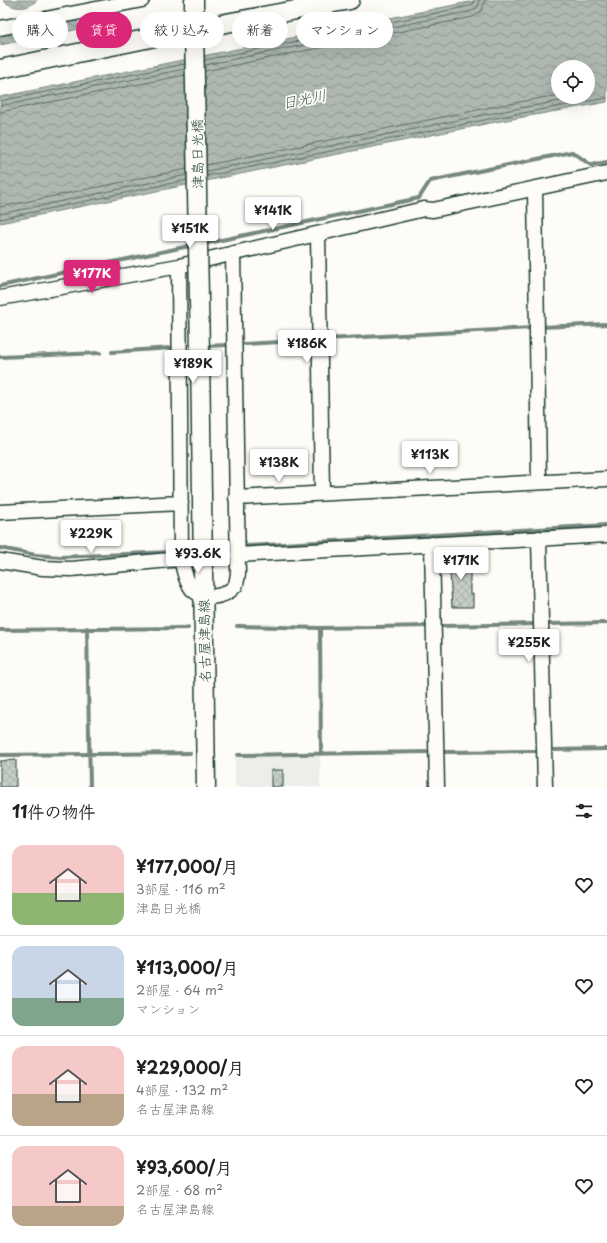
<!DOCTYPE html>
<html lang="ja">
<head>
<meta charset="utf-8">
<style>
  body { margin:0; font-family:"Playpen Sans","Klee One",sans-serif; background:#f2f2f2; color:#202124; height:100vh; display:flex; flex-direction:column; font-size:15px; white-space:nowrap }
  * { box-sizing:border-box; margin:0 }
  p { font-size:13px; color:#757577 }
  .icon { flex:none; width:22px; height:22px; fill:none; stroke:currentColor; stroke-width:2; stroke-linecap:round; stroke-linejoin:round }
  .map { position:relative; height:787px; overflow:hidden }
  .sheet { display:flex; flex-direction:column; background:#fff; flex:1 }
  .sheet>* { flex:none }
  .banner { position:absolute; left:12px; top:12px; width:400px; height:36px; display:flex; gap:8px }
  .tools { position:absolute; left:551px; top:60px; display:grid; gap:8px }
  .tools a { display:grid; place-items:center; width:44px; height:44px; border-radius:50%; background:#fff; box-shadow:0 4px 16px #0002; font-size:20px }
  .price { position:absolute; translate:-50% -34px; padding:0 9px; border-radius:4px; background:#fff; color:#222; font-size:13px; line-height:26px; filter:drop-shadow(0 1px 2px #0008) }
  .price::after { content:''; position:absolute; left:50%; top:24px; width:12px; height:9px; margin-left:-6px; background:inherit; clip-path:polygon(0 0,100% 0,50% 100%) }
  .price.selected { background:#db2777; color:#fff }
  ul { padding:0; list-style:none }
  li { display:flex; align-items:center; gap:12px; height:100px; padding:0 12px }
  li+li { border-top:1px solid #e0e0e0 }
  li span { display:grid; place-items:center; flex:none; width:112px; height:80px; border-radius:12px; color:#555 }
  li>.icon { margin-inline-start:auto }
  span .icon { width:48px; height:48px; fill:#fffc; stroke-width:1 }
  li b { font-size:17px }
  h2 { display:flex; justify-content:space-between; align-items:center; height:48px; padding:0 12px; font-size:17px }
  .pill { padding:0 14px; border-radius:18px; background:#fff; box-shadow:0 4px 16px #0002; font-size:14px; line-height:36px }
  .pill.selected { background:#db2777; color:#fff }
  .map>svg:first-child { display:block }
  .built { fill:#eceee9 }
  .water { fill:url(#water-waves); stroke:#75877f; fill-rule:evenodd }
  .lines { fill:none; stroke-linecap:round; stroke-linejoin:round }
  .shore { stroke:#586e66; stroke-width:1 }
  .stream { stroke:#75877f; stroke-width:4 }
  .building { fill:url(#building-cross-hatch); stroke:#1f3d34 }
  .minor-casing { stroke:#1f3d34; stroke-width:17 }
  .major-casing { stroke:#1f3d34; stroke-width:21 }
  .minor { stroke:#fdfcf7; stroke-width:14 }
  .major { stroke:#fdfcf7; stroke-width:18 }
  .major-bridge-casing { stroke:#1f3d34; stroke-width:21; stroke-linecap:butt }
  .major-bridge { stroke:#fdfcf7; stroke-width:18 }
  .labels { text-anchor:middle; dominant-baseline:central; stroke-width:3.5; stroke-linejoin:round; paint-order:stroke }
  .street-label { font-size:14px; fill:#1f3d34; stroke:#fdfcf7 }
  .water-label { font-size:15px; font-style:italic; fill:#435c53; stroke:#fdfcf7 }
</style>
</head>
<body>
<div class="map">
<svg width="607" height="787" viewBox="0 0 607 787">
  <defs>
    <pattern id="water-waves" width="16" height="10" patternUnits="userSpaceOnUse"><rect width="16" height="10" fill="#aeb8b1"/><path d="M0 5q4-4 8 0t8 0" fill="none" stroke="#8d9791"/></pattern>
    <pattern id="building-cross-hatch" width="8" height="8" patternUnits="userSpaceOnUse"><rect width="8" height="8" fill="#c6cdc7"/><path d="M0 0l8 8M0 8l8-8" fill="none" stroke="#aab1ac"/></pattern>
  </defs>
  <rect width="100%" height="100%" fill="#fdfcf7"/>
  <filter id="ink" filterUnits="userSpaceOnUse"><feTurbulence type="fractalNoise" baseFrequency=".025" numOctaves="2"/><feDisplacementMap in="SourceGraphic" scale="8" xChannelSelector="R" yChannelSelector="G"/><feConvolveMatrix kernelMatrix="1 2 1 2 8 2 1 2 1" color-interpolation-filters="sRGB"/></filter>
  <g filter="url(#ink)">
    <path class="built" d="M235,756H320V787H235Z"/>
    <path class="water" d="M3,0H37C28,10 13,10 3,0Z
      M479,0H607V102L490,123L0,223V97ZM558,67H588V97H558Z
      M77,19L79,29L0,45V35Z"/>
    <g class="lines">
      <path class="shore" d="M205,60L470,6L473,4L474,0
        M205,65L472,11L478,7L479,0
        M205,71L473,17L482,10L485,0
        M0,101L185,64
        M0,106L185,69
        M0,112L185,75
        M207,165L487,108L558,95
        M207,171L488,114L582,97
        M207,176L489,119L607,98
        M0,207L187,169
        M0,214L187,175
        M0,219L187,180"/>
      <path class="stream" d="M203,244L419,198L430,181L572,152L591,165L607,162
        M0,286L194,245
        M542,327L607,324
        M326,339L533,328
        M245,344L316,340
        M204,346L228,345
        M112,352L171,348
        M0,357L100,353
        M247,546L607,525
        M0,548L36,555L60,557L170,552
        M548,624L607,623
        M237,626L320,628L429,626
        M442,626L536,624
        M87,628L90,787
        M320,628L321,754
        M0,630L188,628
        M552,750L607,749
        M443,752L537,751
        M0,755L190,753
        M238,755L429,752"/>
    </g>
    <path class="building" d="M470,554V594H473V607H452L449,555Z
      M16,760V787H0V761Z
      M271,770H283V787H271Z"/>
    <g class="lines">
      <defs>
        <path id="minor" d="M0,28L142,0
          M535,188L539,482
          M318,234L322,493
          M179,266L181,559C184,570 185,580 192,589C204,601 224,598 235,586C237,583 237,578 238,574L233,253
          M0,298L179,266L424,209L433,210L607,173
          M236,498L607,479
          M0,512L181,503
          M539,538L545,787
          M432,544L437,787
          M237,555L607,535
          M0,561L43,568L71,569L181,559"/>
        <path id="major" d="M194,0V29
          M0,69L194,29L350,0
          M200,352L206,787"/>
      </defs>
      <use href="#minor" class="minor-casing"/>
      <use href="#major" class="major-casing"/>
      <use href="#minor" class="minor"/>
      <use href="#major" class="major"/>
      <defs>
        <path id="major-bridge" d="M194,29L200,352"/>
      </defs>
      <use href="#major-bridge" class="major-bridge-casing"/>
      <use href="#major-bridge" class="major-bridge"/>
    </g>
  </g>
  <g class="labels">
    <g class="street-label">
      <text transform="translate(197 154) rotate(-91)">津島日光橋</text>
      <text transform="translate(204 641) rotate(-91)">名古屋津島線</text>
    </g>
    <g class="water-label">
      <text transform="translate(304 98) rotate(-11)">日光川</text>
    </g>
  </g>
</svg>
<div class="tools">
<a><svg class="icon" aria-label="locate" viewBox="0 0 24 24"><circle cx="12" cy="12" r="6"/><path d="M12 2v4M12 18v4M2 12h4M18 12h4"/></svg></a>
</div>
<b class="price" style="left:273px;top:231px">¥141K</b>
<b class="price" style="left:190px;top:249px">¥151K</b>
<b class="price selected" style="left:92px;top:294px">¥177K</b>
<b class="price" style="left:307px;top:364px">¥186K</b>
<b class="price" style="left:193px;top:384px">¥189K</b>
<b class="price" style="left:430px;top:475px">¥113K</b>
<b class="price" style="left:279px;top:483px">¥138K</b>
<b class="price" style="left:91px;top:554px">¥229K</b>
<b class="price" style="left:198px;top:574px">¥93.6K</b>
<b class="price" style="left:461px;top:581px">¥171K</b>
<b class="price" style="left:529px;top:663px">¥255K</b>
<div class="banner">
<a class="pill">購入</a>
<a class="pill selected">賃貸</a>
<a class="pill">絞り込み</a>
<a class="pill">新着</a>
<a class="pill">マンション</a>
</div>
</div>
<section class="sheet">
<h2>11件の物件<svg class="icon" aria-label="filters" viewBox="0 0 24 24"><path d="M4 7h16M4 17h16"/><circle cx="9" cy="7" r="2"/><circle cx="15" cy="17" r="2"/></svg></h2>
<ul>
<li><span style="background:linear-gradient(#f6c9c9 60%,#8fb573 0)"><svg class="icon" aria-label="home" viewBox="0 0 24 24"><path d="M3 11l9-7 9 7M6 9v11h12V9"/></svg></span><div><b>¥177,000/月</b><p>3部屋 · 116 m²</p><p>津島日光橋</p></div><svg class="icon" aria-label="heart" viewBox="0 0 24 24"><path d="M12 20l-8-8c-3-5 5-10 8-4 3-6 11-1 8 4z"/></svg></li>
<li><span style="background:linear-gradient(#c9d6e8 65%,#7fa58c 0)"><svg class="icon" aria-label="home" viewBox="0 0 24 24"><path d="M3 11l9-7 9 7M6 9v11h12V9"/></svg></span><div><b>¥113,000/月</b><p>2部屋 · 64 m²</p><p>マンション</p></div><svg class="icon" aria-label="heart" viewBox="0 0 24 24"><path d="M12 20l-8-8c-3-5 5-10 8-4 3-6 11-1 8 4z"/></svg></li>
<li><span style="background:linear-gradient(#f6c9c9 60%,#b9a48a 0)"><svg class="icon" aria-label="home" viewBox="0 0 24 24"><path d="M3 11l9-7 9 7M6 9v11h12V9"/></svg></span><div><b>¥229,000/月</b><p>4部屋 · 132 m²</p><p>名古屋津島線</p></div><svg class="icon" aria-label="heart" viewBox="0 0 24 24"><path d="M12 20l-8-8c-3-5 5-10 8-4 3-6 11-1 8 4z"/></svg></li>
<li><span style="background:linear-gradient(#f6c9c9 75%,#b9a48a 0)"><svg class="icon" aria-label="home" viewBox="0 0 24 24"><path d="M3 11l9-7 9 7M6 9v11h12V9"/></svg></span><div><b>¥93,600/月</b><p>2部屋 · 68 m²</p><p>名古屋津島線</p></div><svg class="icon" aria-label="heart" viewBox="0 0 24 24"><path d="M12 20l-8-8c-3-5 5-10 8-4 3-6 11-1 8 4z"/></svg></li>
</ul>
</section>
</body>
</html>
